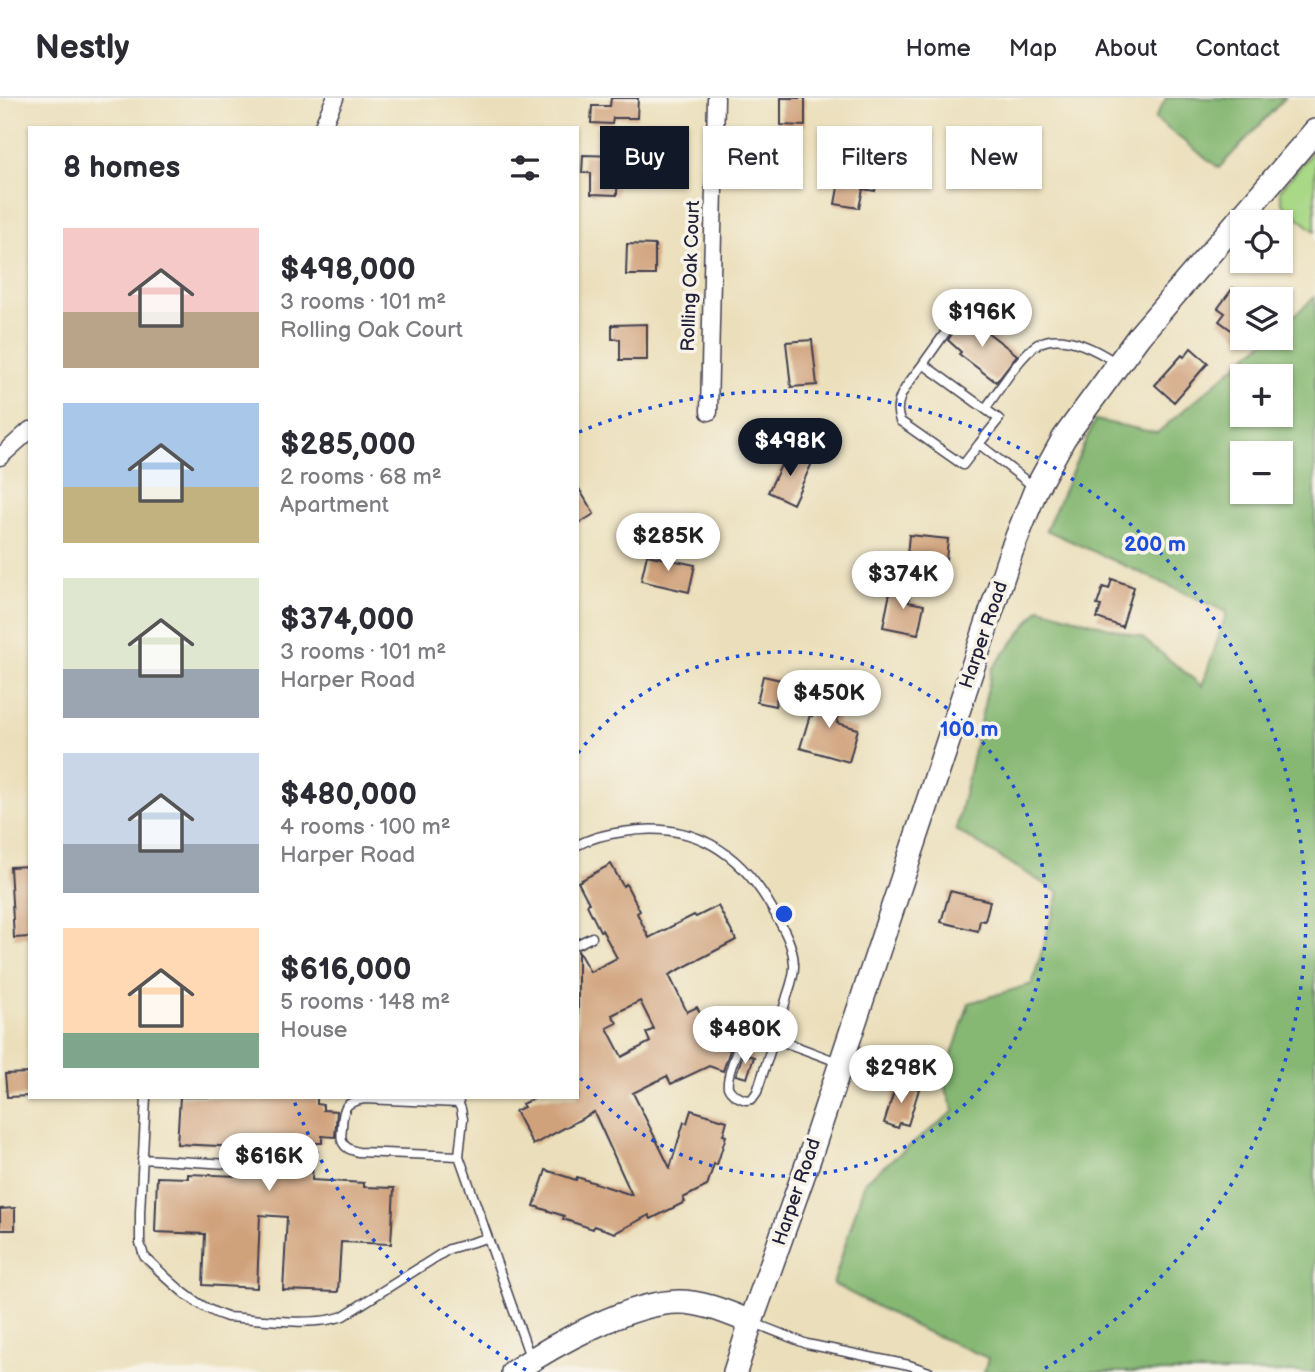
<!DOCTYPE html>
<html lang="en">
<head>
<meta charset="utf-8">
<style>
  body { margin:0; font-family:"Balsamiq Sans",sans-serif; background:#f2f2f3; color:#2b2b33; height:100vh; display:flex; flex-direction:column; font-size:26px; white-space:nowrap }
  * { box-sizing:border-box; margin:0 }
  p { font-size:23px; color:#7c7c81 }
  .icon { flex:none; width:38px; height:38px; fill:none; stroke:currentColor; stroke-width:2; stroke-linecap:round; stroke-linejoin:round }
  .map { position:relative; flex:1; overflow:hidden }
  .details { position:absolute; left:28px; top:28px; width:551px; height:973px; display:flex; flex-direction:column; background:#fff; border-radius:0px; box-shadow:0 2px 5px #0004 }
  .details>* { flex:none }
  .banner { position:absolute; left:600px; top:28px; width:609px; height:63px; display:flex; gap:14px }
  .tools { position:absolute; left:1230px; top:112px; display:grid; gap:14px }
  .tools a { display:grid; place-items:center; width:63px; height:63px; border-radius:0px; background:#fff; box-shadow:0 2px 5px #0004; font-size:35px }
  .price { position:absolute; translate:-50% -60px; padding:0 16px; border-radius:24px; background:#fff; color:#222; font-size:23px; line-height:46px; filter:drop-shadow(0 2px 4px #0008) }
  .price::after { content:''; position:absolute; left:50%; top:42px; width:21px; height:16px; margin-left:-10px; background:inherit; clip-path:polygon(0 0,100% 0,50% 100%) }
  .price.current { background:#111827; color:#fff }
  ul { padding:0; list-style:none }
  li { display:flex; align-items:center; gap:21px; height:175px; padding:0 35px }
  li span { display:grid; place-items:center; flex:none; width:196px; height:140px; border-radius:0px; color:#555 }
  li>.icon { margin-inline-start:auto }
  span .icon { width:84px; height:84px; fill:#fffc; stroke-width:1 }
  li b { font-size:30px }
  h2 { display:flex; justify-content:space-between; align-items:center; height:84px; padding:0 35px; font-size:30px }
  .chip { padding:0 24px; border-radius:0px; background:#fff; box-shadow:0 2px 5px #0004; font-size:24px; line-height:63px }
  .chip.current { background:#111827; color:#fff }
  header { display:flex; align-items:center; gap:42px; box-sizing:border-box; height:98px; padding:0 35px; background:#fff; border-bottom:2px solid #e1e1e2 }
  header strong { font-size:33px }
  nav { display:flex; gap:38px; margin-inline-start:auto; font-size:24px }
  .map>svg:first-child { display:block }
  .green { fill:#a9d886; stroke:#667d60; stroke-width:2 }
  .forest { fill:#86b873; stroke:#546d57; stroke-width:2; fill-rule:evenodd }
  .building { fill:#d0a27c; fill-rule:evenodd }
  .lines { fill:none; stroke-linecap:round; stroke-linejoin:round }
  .lane-casing { stroke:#403e4e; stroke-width:11 }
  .street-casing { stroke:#403e4e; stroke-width:19 }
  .secondary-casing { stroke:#403e4e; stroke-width:26 }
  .lane { stroke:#fff; stroke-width:8 }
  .street { stroke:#fff; stroke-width:16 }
  .secondary { stroke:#fff; stroke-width:23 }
  .ring { fill:none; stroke:#1d4ed8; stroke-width:3.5; stroke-dasharray:3.5 7 }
  .labels { text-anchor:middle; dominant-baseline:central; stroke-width:7; stroke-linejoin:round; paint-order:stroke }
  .street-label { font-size:19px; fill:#22223b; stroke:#f7f3e8 }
  .centre { fill:#1d4ed8; stroke:#f7f3e8; stroke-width:3.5 }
  .ring-label { font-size:21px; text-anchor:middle; font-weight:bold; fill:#1d4ed8; stroke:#f7f3e8; stroke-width:7; stroke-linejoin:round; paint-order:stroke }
</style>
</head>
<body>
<header>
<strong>Nestly</strong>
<nav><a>Home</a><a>Map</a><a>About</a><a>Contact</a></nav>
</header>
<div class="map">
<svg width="1315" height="1274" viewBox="0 0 1315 1274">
  <rect width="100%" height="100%" fill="#f7f3e8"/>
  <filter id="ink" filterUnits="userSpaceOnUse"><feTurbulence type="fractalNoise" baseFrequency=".0143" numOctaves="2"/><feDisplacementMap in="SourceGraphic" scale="14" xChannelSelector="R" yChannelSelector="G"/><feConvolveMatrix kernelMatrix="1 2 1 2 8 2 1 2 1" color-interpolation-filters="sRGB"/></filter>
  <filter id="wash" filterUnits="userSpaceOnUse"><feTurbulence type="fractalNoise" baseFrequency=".00686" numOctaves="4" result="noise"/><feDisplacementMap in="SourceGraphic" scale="28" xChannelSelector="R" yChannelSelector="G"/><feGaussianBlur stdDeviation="1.57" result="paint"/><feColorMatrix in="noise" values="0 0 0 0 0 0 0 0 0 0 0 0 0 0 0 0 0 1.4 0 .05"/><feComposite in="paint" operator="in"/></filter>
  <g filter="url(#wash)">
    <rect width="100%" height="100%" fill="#ebdfbb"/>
    <path class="green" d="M1315,51V133L1286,110L1282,104L1280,92Z"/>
    <path class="forest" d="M1166,0H1285L1219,70L1155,21Z
      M1315,199V1274H984L988,1260L918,1230L833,1186L865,1083L954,1013L943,984L969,905L1032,886L1059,795L956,732L992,571L1040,510L1141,539L1202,588L1227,514L1046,432L1095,322L1157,335L1268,240H1281V229ZM1242,278H1281V317H1242ZM1242,355H1281V394H1242Z"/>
    <g id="blocks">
      <path class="building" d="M611,0H638L637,20H613L612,26L591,25L592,8H610Z
        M781,0H805V28L781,27Z
        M583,57L618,58L617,97L591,96V75H582Z
        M841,73L877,79L875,93L863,91L859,110L835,106Z
        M627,146L655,147V177H626Z
        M1233,190L1242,197V240L1219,223L1225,215L1218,210Z
        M965,217L1017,257L996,284L959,256L961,254L948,242Z
        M647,226V262H620V241H612V227Z
        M812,242L817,287L791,289L786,244Z
        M1191,250L1208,265L1174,304L1155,287L1182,257L1184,259Z
        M788,353L812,365L793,406L768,394Z
        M578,389L594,416L578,426Z
        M909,437L948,441L946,462L907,458Z
        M647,457L695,467L689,494L641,483Z
        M1112,481L1134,489L1122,529L1097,520L1101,508L1097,507L1103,489L1109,491Z
        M892,485L912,489L908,504L924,507L918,536L883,529Z
        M763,578L781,582L775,608L757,604Z
        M818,593L843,598L837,625L858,631L849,664L800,650L810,617L812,618Z
        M611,766L623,788L626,786L640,813L637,815L649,840L694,817L696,819L718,808L736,842L669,877L687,914L697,909L716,947L730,952L723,973L709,968L671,986L667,978L633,995L670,1070L684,1024L687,1025L691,1012L727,1023L723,1037L726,1038L717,1067L714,1066L707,1088L683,1100L685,1104L651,1121L649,1117L615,1135L594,1128L593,1131L563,1121L564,1118L534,1108L546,1072L576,1082L577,1079L632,1097L594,1014L533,1047L515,1013L524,1009L522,1006L536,999H578V853L590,874L617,860L602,832L600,833L587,807L589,805L578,784ZM640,903L654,931L646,935L650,944L622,959L607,930L617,925L612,917Z
        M30,768V839L14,840L10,769Z
        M950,793L990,803L985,823L980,822L978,833L941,824Z
        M743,956L754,959L747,980L736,977Z
        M30,975V998L7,999L5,976Z
        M897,984L919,991L908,1027L900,1025L898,1030L884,1025Z
        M180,999H317V1006L323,1007V1012L337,1013L335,1039L322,1038V1045H314L312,1082L364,1085V1089L394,1090L391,1146L341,1144L338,1194L283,1192L287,1119L260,1117L257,1190L203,1187L205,1136L155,1134L157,1079L188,1080V1076L239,1078L240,1049L177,1046Z
        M15,1110V1132H0V1111Z"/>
    </g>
  </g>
  <g filter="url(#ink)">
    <use href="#blocks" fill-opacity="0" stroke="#403e4e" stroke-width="2"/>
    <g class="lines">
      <defs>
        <path id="lane" d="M923,266L950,228
          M985,311C998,294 1020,257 1038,246C1062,233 1095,251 1115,264
          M979,346L999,321L923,266C911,283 891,301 900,323L963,367L979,346L1034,389
          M578,747C592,739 608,736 623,734C691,722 740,753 773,812C782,828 793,846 794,866C795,878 789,891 786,902C777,933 767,963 757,994L752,1001L746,1002C740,1000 731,997 728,989C726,980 736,955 740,945C744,941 748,938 755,938C774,938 817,957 838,964
          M578,846L592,839
          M146,999L140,1114V1145L144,1158C168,1181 194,1209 227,1219C259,1221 315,1229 343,1218L449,1151L487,1140
          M456,999L461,1011L463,1021L459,1058L530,1259
          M459,1005L365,1001C345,1004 343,1009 342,1028C342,1033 340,1041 343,1045C346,1051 352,1052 358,1054L459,1058
          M142,1061L229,1066
          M754,1225L807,1246L909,1267L929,1274"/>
        <path id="street" d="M322,30L335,0
          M709,314L716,0
          M0,359L30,332"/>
        <path id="secondary" d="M513,1274C553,1247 630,1204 679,1204C704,1204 728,1215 751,1224
          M735,1274L751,1224L810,1058L1011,454L1036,391L1064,340L1139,238L1315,33"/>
      </defs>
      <use href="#lane" class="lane-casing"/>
      <use href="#street" class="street-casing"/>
      <use href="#secondary" class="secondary-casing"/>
      <use href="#lane" class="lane"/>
      <use href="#street" class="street"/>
      <use href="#secondary" class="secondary"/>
    </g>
  </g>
  <g class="ring">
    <path d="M578 655A262 262 0 1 1 578 977"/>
    <path d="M526 1272A524 524 0 0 1 293 1000M579 334A524 524 0 0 1 1042 1272"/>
  </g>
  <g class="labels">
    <g class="street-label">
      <text transform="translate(691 178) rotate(-88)">Rolling Oak Court</text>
      <text transform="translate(984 537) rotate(-71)">Harper Road</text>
      <text transform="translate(797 1094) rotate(-71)">Harper Road</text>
    </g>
  </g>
  <circle cx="784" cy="816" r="10" class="centre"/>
  <g class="ring-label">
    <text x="1155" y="453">200 m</text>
    <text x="969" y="638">100 m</text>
  </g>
</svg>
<div class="tools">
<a><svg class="icon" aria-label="locate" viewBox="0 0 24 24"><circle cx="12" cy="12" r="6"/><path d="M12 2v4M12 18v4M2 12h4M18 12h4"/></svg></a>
<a><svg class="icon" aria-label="layers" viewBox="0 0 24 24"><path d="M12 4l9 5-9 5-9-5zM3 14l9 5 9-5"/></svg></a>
<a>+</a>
<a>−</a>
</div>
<b class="price" style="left:982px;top:251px">$196K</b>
<b class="price current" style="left:790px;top:380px">$498K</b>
<b class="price" style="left:668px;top:475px">$285K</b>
<b class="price" style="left:903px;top:513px">$374K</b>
<b class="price" style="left:829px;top:632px">$450K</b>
<b class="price" style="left:745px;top:968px">$480K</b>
<b class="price" style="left:901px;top:1007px">$298K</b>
<b class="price" style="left:269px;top:1095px">$616K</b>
<div class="banner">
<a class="chip current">Buy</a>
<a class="chip">Rent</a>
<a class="chip">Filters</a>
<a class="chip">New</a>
</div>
<section class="details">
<h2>8 homes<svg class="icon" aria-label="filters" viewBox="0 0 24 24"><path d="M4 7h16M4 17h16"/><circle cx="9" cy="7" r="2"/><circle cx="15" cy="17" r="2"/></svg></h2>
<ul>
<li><span style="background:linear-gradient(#f6c9c9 60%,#b9a48a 0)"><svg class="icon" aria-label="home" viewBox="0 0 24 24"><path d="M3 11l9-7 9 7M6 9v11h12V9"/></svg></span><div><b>$498,000</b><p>3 rooms · 101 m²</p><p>Rolling Oak Court</p></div></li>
<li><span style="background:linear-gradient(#a9c7e8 60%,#c2b280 0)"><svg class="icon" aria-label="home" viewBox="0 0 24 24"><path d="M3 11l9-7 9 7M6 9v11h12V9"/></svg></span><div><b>$285,000</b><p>2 rooms · 68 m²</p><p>Apartment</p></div></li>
<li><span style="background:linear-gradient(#dfe7d0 65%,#9aa5b1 0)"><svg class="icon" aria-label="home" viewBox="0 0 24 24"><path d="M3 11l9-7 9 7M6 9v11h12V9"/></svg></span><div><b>$374,000</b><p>3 rooms · 101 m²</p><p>Harper Road</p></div></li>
<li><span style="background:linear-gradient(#c9d6e8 65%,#9aa5b1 0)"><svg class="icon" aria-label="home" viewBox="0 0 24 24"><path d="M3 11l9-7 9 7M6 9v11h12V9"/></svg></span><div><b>$480,000</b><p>4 rooms · 100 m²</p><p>Harper Road</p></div></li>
<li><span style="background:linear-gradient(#ffd9b3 75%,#7fa58c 0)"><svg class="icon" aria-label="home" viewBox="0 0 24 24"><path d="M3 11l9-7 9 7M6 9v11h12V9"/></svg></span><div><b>$616,000</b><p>5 rooms · 148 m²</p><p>House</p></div></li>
</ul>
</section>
</div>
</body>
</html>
